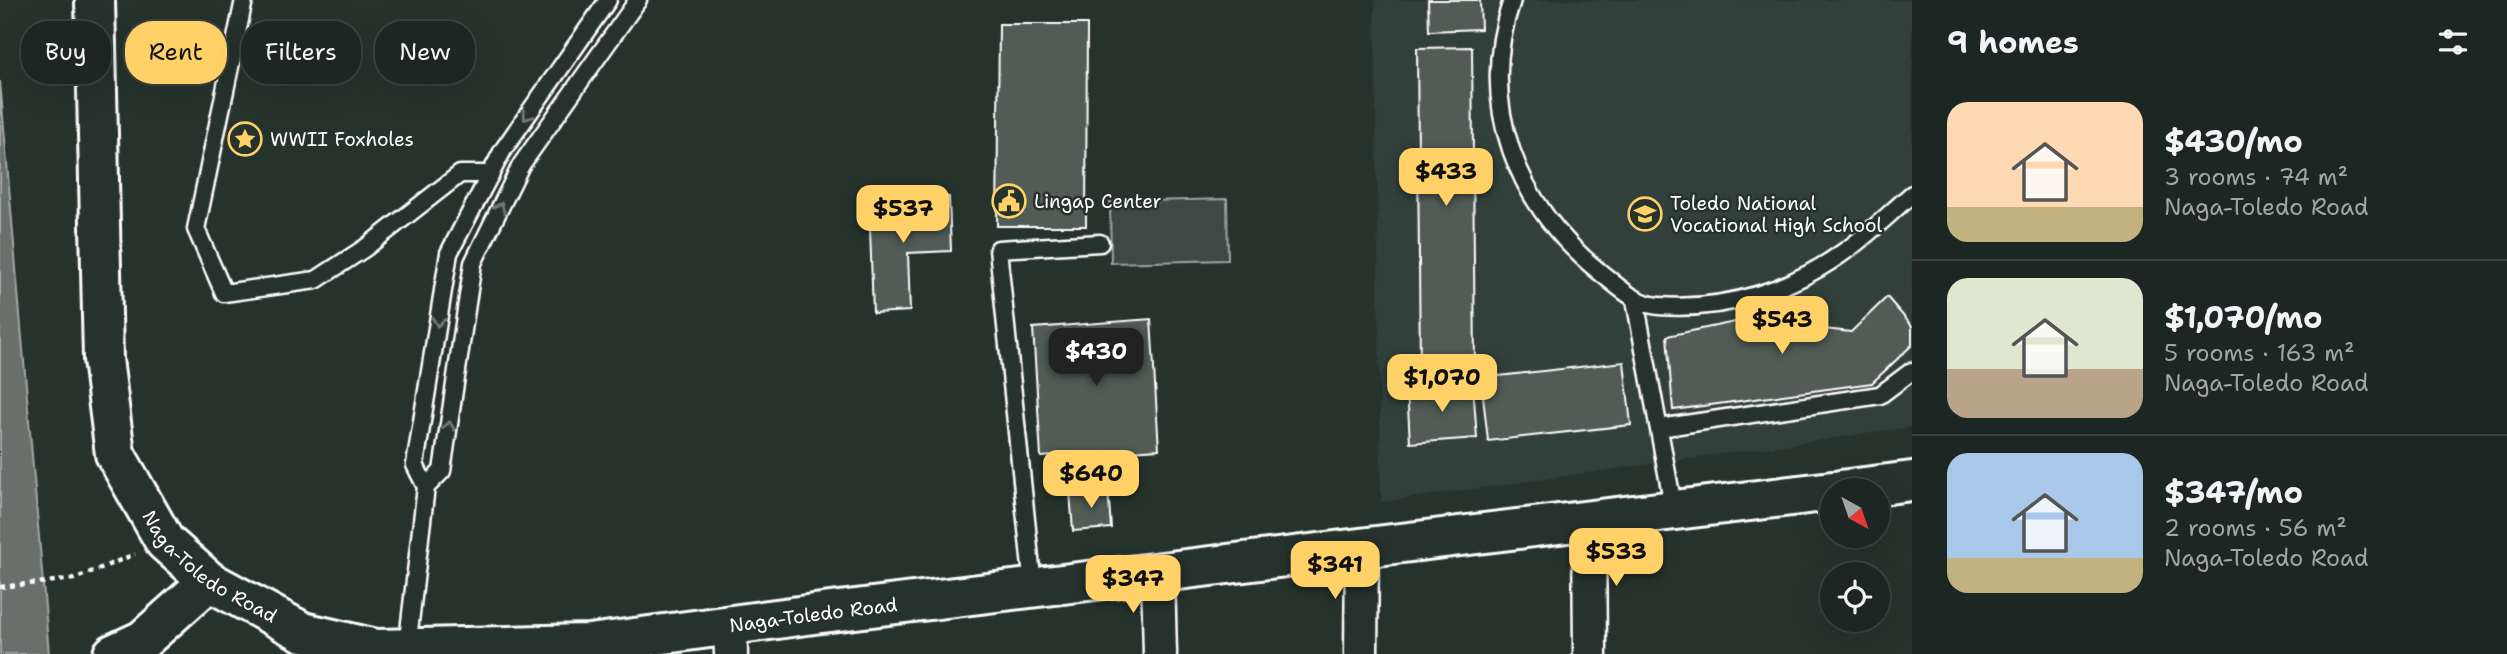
<!DOCTYPE html>
<html lang="en">
<head>
<meta charset="utf-8">
<style>
  body { margin:0; font-family:"Shantell Sans",sans-serif; background:#252e2a; color:#f1f3f6; height:100vh; display:flex; flex-direction:column; font-size:26px; white-space:nowrap }
  * { box-sizing:border-box; margin:0 }
  p { font-size:23px; color:#a0a5a5 }
  .icon { flex:none; width:38px; height:38px; fill:none; stroke:currentColor; stroke-width:2; stroke-linecap:round; stroke-linejoin:round }
  .map { position:relative; flex:1; overflow:hidden }
  .drawer { display:flex; flex-direction:column; background:#1c2622; width:595px }
  .drawer>* { flex:none }
  .top-card { position:absolute; left:21px; top:21px; width:665px; height:63px; display:flex; gap:14px }
  .needle { width:46px; rotate:140deg }
  .controls { position:absolute; left:1820px; top:478px; display:grid; gap:14px }
  .controls a { display:grid; place-items:center; width:70px; height:70px; border-radius:50%; background:#1c2622; box-shadow:0 7px 28px #0002,0 0 0 2px #3a4340; font-size:35px }
  .price { position:absolute; translate:-50% -60px; padding:0 16px; border-radius:14px; background:#ffd166; color:#111; font-size:23px; line-height:46px; filter:drop-shadow(0 2px 4px #0008) }
  .price::after { content:''; position:absolute; left:50%; top:42px; width:21px; height:16px; margin-left:-10px; background:inherit; clip-path:polygon(0 0,100% 0,50% 100%) }
  .price.active { background:#222; color:#fff }
  ul { padding:0; list-style:none }
  li { display:flex; align-items:center; gap:21px; height:175px; padding:0 35px }
  li+li { border-top:2px solid #3a4340 }
  li span { display:grid; place-items:center; flex:none; width:196px; height:140px; border-radius:21px; color:#555 }
  li>.icon { margin-inline-start:auto }
  span .icon { width:84px; height:84px; fill:#fffc; stroke-width:1 }
  li b { font-size:30px }
  h2 { display:flex; justify-content:space-between; align-items:center; height:84px; padding:0 35px; font-size:30px }
  .pill { padding:0 24px; border-radius:28px; background:#1c2622; box-shadow:0 7px 28px #0002,0 0 0 2px #3a4340; font-size:24px; line-height:63px }
  .pill.active { background:#ffd166; color:#111 }
  main { display:flex; flex:1; min-height:0 }
  .map>svg:first-child { display:block }
  .built { fill:#333f3a }
  .green { fill:#3e4944; stroke:#9ea4a2; stroke-width:2 }
  .water { fill:#67706c; stroke:#a4a9a7; stroke-width:2 }
  .building { fill:#515c57; stroke:#fff; stroke-width:2 }
  .lines { fill:none; stroke-linecap:round; stroke-linejoin:round }
  .service-casing { stroke:#fff; stroke-width:21 }
  .minor-casing { stroke:#fff; stroke-width:37 }
  .tertiary-casing { stroke:#fff; stroke-width:44 }
  .trunk-casing { stroke:#fff; stroke-width:44 }
  .path { stroke:#fff; stroke-width:4.5; stroke-dasharray:5 5; stroke-linecap:butt }
  .service { stroke:#26332d; stroke-width:16 }
  .minor { stroke:#26332d; stroke-width:32 }
  .tertiary { stroke:#26332d; stroke-width:38 }
  .trunk { stroke:#26332d; stroke-width:38 }
  .oneway { stroke:#727a76 }
  .labels { text-anchor:middle; dominant-baseline:central; stroke-width:5; stroke-linejoin:round; paint-order:stroke }
  .poi-label { font-size:19px; fill:#fff; stroke:#26332d; text-anchor:start }
  .street-label { font-size:19px; fill:#fff; stroke:#26332d }
</style>
</head>
<body>
<main>
<div class="map">
<svg width="1912" height="654" viewBox="0 0 1912 654">
  <rect width="100%" height="100%" fill="#26332d"/>
  <filter id="ink" filterUnits="userSpaceOnUse"><feTurbulence type="fractalNoise" baseFrequency=".0143" numOctaves="2"/><feDisplacementMap in="SourceGraphic" scale="14" xChannelSelector="R" yChannelSelector="G"/><feConvolveMatrix kernelMatrix="1 2 1 2 8 2 1 2 1" color-interpolation-filters="sRGB"/></filter>
  <g filter="url(#ink)">
    <path class="built" d="M1375,0H1912V427L1381,502Z"/>
    <path class="green" d="M1227,199L1228,260L1111,263L1110,202Z"/>
    <path class="water" d="M0,81L49,654H0Z"/>
    <path class="building" d="M1428,0H1480L1481,29L1429,31Z
      M999,24H1087L1086,226H997Z
      M1472,47L1475,368L1420,369L1417,48Z
      M949,197L951,251L908,253L910,311L873,313L869,200Z
      M1887,297L1912,326V345L1872,383L1673,410L1667,336L1812,306L1815,328L1851,332Z
      M1151,319L1159,449L1041,457L1033,328Z
      M1624,362L1631,425L1488,441L1481,378Z
      M1473,385L1477,438L1410,443L1407,389Z
      M1108,488L1111,528L1073,531L1070,492Z"/>
    <g class="lines">
      <defs>
        <path id="service" d="M244,0L196,229L224,293L316,280L365,248L460,174H491
          M1512,0C1476,105 1517,206 1601,273C1619,287 1635,304 1659,306C1727,311 1794,289 1848,249C1871,232 1891,212 1912,194
          M1635,300L1674,511
          M1659,428L1880,395L1912,371
          M426,487L442,471L473,263L521,165L638,0
          M1033,587L998,249L1100,243
          M407,648L426,487L415,465L449,253L503,150L608,0"/>
        <path id="minor" d="M1589,522L1590,654
          M1158,574L1160,654
          M730,626L731,654
          M1361,654L1362,549"/>
        <path id="tertiary" d="M113,654L143,640L209,581"/>
        <g id="trunk">
          <path id="s1" d="M95,0L103,359L115,454L165,542L209,581L303,632L376,649L589,644L814,614L1832,491"/>
          <path d="M1840,490L1912,481"/>
        </g>
      </defs>
      <use href="#service" class="service-casing"/>
      <use href="#minor" class="minor-casing"/>
      <use href="#tertiary" class="tertiary-casing"/>
      <use href="#trunk" class="trunk-casing"/>
      <path class="path" d="M0,587L74,579L135,554"/>
      <use href="#service" class="service"/>
      <use href="#minor" class="minor"/>
      <use href="#tertiary" class="tertiary"/>
      <use href="#trunk" class="trunk"/>
    </g>
    <defs><path id="oneway-chevron" d="M-2-3.5L2.5 0L-2 3.5" fill="none" stroke-width="1.6" stroke-linecap="round" stroke-linejoin="round" transform="scale(1.75)"/></defs>
    <g class="oneway">
      <use href="#oneway-chevron" transform="translate(527 116) rotate(125)"/>
      <use href="#oneway-chevron" transform="translate(500 207) rotate(-64)"/>
      <use href="#oneway-chevron" transform="translate(438 322) rotate(99)"/>
      <use href="#oneway-chevron" transform="translate(449 426) rotate(-82)"/>
    </g>
  </g>
  <defs>
    <symbol id="sight-ring" viewBox="-11 -11 22 22"><circle r="9.5" fill="#26332d" stroke="#ffd166" stroke-width="1.5"/><path d="M0-6L1.8-2.2L6-1.7L2.9 1.2L3.7 5.4L0 3.3L-3.7 5.4L-2.9 1.2L-6-1.7L-1.8-2.2Z" fill="#ffd166"/></symbol>
    <symbol id="civic-ring" viewBox="-11 -11 22 22"><circle r="9.5" fill="#26332d" stroke="#ffd166" stroke-width="1.5"/><path d="M-.6-6.5H3V-4.5H.6V-3L4-1V1h2V6H-6V1h2V-1L-.6-3ZM-1.2 2.5V6h2.4V2.5Z" fill="#ffd166"/></symbol>
    <symbol id="school-ring" viewBox="-11 -11 22 22"><circle r="9.5" fill="#26332d" stroke="#ffd166" stroke-width="1.5"/><path d="M0-5L7-2L0 1L-7-2ZM-4 1L0 2.5L4 1V4Q0 6-4 4Z" fill="#ffd166"/></symbol>
  </defs>
  <g fill-rule="evenodd">
    <use href="#sight-ring" x="226" y="120" width="38" height="38"/>
    <use href="#civic-ring" x="990" y="182" width="38" height="38"/>
    <use href="#school-ring" x="1626" y="195" width="38" height="38"/>
  </g>
  <g class="labels">
    <g class="poi-label">
      <text x="270" y="139">WWII Foxholes</text>
      <text x="1034" y="201">Lingap Center</text>
      <text x="1670" y="203">Toledo National<tspan x="1670" dy="22">Vocational High School</tspan></text>
    </g>
    <g class="street-label">
      <text stroke="none"><textPath href="#s1" startOffset="606">Naga-Toledo Road</textPath></text>
      <text stroke="none"><textPath href="#s1" startOffset="1236">Naga-Toledo Road</textPath></text>
    </g>
  </g>
</svg>
<div class="controls">
<a><svg class="needle" viewBox="-14 -14 28 28"><path d="M0-13l5 13h-10z" fill="#e53935"/><path d="M0 13l5-13h-10z" fill="#a0a5a5"/></svg></a>
<a><svg class="icon" aria-label="locate" viewBox="0 0 24 24"><circle cx="12" cy="12" r="6"/><path d="M12 2v4M12 18v4M2 12h4M18 12h4"/></svg></a>
</div>
<b class="price" style="left:1446px;top:208px">$433</b>
<b class="price" style="left:903px;top:245px">$537</b>
<b class="price" style="left:1782px;top:356px">$543</b>
<b class="price active" style="left:1096px;top:388px">$430</b>
<b class="price" style="left:1442px;top:414px">$1,070</b>
<b class="price" style="left:1091px;top:510px">$640</b>
<b class="price" style="left:1616px;top:588px">$533</b>
<b class="price" style="left:1335px;top:601px">$341</b>
<b class="price" style="left:1133px;top:615px">$347</b>
<div class="top-card">
<a class="pill">Buy</a>
<a class="pill active">Rent</a>
<a class="pill">Filters</a>
<a class="pill">New</a>
</div>
</div>
<section class="drawer">
<h2>9 homes<svg class="icon" aria-label="filters" viewBox="0 0 24 24"><path d="M4 7h16M4 17h16"/><circle cx="9" cy="7" r="2"/><circle cx="15" cy="17" r="2"/></svg></h2>
<ul>
<li><span style="background:linear-gradient(#ffd9b3 75%,#c2b280 0)"><svg class="icon" aria-label="home" viewBox="0 0 24 24"><path d="M3 11l9-7 9 7M6 9v11h12V9"/></svg></span><div><b>$430/mo</b><p>3 rooms · 74 m²</p><p>Naga-Toledo Road</p></div></li>
<li><span style="background:linear-gradient(#dfe7d0 65%,#b9a48a 0)"><svg class="icon" aria-label="home" viewBox="0 0 24 24"><path d="M3 11l9-7 9 7M6 9v11h12V9"/></svg></span><div><b>$1,070/mo</b><p>5 rooms · 163 m²</p><p>Naga-Toledo Road</p></div></li>
<li><span style="background:linear-gradient(#a9c7e8 75%,#c2b280 0)"><svg class="icon" aria-label="home" viewBox="0 0 24 24"><path d="M3 11l9-7 9 7M6 9v11h12V9"/></svg></span><div><b>$347/mo</b><p>2 rooms · 56 m²</p><p>Naga-Toledo Road</p></div></li>
</ul>
</section>
</main>
</body>
</html>
